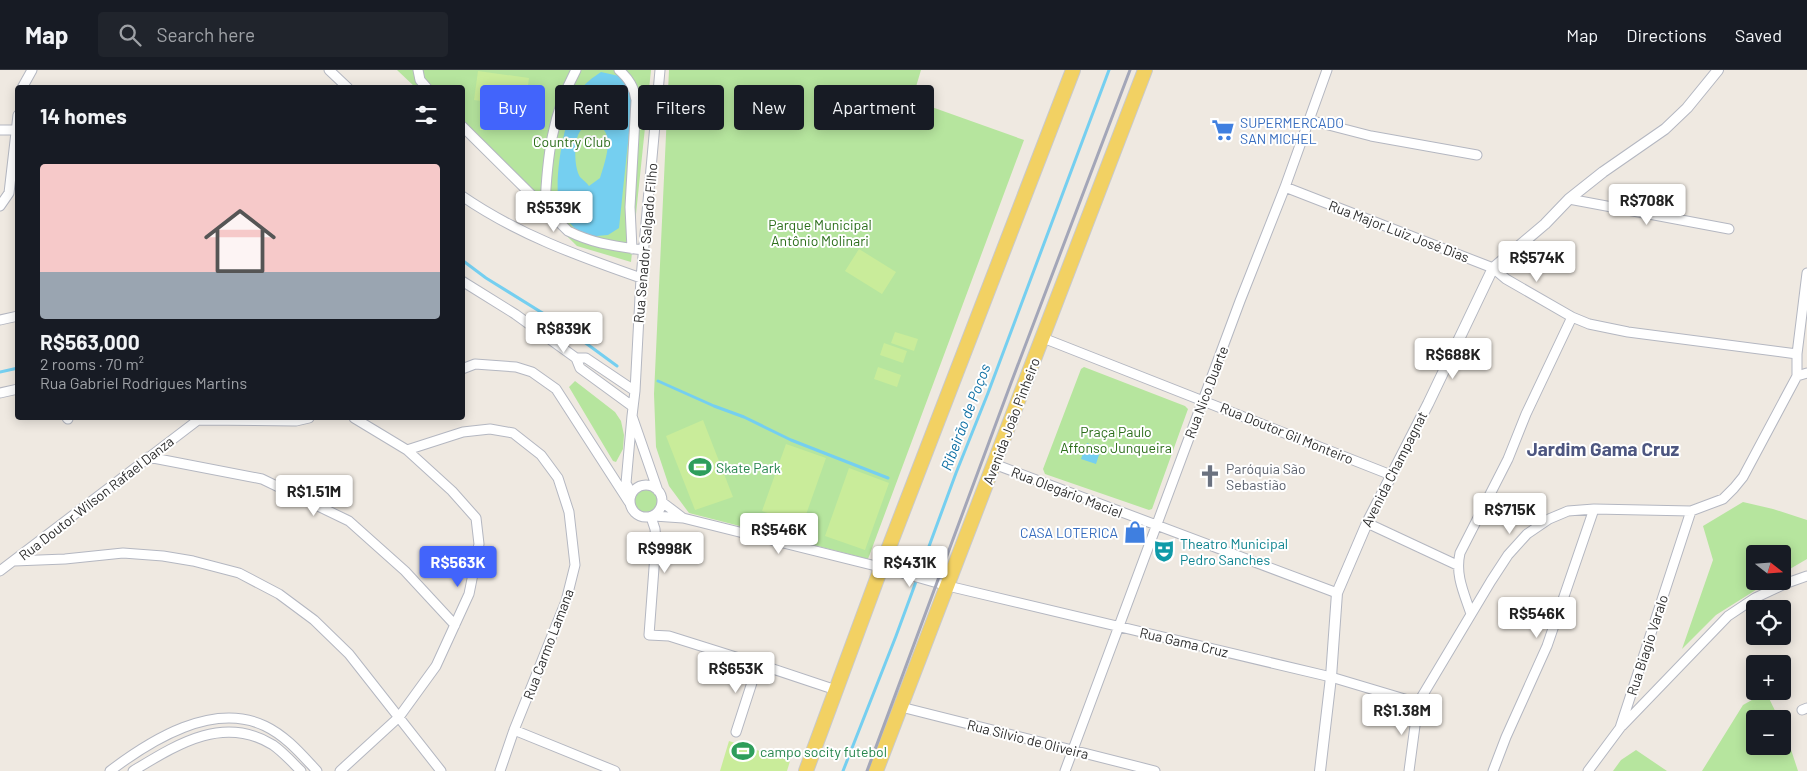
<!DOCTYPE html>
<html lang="en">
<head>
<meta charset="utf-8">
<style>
  body { margin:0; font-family:Barlow,sans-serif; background:#20242c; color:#f1f3f6; height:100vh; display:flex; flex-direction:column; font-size:19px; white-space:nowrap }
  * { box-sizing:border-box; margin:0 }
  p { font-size:16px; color:#9ea1a6 }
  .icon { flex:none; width:28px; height:28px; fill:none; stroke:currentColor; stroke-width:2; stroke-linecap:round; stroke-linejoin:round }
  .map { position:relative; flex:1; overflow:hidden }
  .details { position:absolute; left:15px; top:15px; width:450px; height:335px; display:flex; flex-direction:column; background:#171b24; border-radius:5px; box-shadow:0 2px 12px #0003 }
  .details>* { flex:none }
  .banner { position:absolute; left:480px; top:15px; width:475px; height:45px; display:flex; gap:10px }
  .needle { width:32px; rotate:107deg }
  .controls { position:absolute; left:1746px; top:475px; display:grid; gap:10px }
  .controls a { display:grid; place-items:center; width:45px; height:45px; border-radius:5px; background:#171b24; box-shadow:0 2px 12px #0003; font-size:25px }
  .price { position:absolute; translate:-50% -42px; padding:0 11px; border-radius:5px; background:#fff; color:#222; font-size:16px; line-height:32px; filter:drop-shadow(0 1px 2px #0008) }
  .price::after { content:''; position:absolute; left:50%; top:30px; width:15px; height:11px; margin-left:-8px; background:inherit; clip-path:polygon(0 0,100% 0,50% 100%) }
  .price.current { background:#4264fb; color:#fff }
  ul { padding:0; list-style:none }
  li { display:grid; align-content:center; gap:10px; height:265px; padding:0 25px }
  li+li { border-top:1px solid #363941 }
  li span { display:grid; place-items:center; height:155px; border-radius:5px; color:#555 }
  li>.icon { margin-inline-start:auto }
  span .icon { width:90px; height:90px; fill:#fffc; stroke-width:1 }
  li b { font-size:21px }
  h2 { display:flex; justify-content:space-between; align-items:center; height:60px; padding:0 25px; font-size:21px }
  .tag { padding:0 18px; border-radius:5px; background:#171b24; box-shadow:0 2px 12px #0003; font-size:18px; line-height:45px }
  .tag.current { background:#4264fb; color:#fff }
  header { display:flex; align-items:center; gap:30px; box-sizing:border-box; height:70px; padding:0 25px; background:#171b24; border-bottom:1px solid #363941 }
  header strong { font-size:24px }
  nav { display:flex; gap:28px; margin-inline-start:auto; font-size:18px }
  .search { width:350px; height:45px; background:#20242c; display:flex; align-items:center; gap:12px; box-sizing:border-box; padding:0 18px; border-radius:5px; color:#9ea1a6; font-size:19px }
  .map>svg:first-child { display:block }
  .green { fill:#b6e59e }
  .pitch { fill:#c9ec9a }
  .water { fill:#75cff0; fill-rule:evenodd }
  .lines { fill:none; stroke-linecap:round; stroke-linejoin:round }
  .stream { stroke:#75cff0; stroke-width:3 }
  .minor-casing { stroke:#b4b7c1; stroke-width:11 }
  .tertiary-casing { stroke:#b4b7c1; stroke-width:12 }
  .primary-casing { stroke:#c9c9c9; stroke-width:16 }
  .minor { stroke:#fff; stroke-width:9 }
  .tertiary { stroke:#fff; stroke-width:10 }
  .primary { stroke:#f2d163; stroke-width:14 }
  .rail { stroke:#a3a6b8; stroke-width:3 }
  .labels { text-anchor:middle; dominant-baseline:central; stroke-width:4; stroke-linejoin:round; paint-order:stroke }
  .shop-label { font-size:14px; fill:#366cbe; stroke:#fff; text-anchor:start }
  .park-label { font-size:14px; fill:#2c6e1b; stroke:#fff }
  .street-label { font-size:14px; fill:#2e2e2e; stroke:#fff }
  .leisure-label { font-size:14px; fill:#27864d; stroke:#fff; text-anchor:start }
  .worship-label { font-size:14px; fill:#5b616d; stroke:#fff; text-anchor:start }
  .culture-label { font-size:14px; fill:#0d838f; stroke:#fff; text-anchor:start }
  .water-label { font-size:15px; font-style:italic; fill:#0d6fa3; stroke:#fff }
  .district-label { font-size:19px; font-weight:bold; fill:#4d5680; stroke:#fff }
</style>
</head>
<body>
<header>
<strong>Map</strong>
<div class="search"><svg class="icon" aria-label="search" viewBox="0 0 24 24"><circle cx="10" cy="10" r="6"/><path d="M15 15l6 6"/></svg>Search here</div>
<nav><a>Map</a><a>Directions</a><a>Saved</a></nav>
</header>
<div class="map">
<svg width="1807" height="701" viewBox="0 0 1807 701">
  <rect width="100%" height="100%" fill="#efe9e1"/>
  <path class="green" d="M397,0H651L631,192L577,176L463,64L462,18L415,17Z
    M669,0H921L912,30L1024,70L868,489L689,443L669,416L656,377L654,324Z
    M1084,297L1185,336L1188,339L1152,439L1149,440L1045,404L1043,399L1081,299Z
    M575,311L615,342L621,351L624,365L623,379L616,392L613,391L569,317Z
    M635 431a11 11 0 1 1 22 0a11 11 0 1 1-22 0Z
    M1743,432L1773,439L1807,450V489L1783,503L1782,484H1755V511H1770L1716,545L1682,579L1713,490L1703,456Z
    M1766,622L1779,649H1755V676H1782L1783,655L1798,701H1702L1743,635Z
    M1636,680L1667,701H1613L1621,690Z"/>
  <path class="pitch" d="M478,1L529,8L525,37L474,30Z
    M859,179L896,202L882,224L845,201Z
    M895,262L918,269L914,281L891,273Z
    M884,273L907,281L903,293L880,285Z
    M878,297L901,305L897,317L874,309Z
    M703,350L733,427L695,440L666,366Z
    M786,374L826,388L802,456L762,441Z
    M849,398L889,413L865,480L825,466Z
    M729,671L790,691L787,701H720Z"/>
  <path class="water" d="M601,2L619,6L633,24L619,158L608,165L585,167C577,160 567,152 562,142C550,120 565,43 579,22C585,13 592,8 601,2ZM595,53C617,62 605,91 600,108L589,116C587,113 583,110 580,107C574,98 573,69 581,60C584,55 590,54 595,53Z
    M1087,373L1101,379L1096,394L1081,389Z"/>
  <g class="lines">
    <path class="stream" d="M462,190L486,208L557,252L617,296
      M0,302L18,298
      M658,311L714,336L744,347L791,370L888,408
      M843,701L896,566L956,403L988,323L1109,0"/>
    <defs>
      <path id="minor" d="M329,0L348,18
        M418,0L420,10L427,18
        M619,0C629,9 634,17 636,30L630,137L632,179
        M22,18L32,0
        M1309,50L1371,66L1477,85
        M462,56L568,161C594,174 615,176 643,180
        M0,60H18
        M1285,117L1493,198L1506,209L1572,247L1589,254L1628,262L1797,284
        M462,126C517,164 578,186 641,208
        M1569,129L1729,159
        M0,136L9,123L18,45
        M545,137C547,88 552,44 576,0
        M462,211L515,244L576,288
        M0,250L18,246
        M1043,268L1391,405
        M462,299L475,294L516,297L532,302L556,319L629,432
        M1797,306V284L1807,203
        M0,323L18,319
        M632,336L580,298L576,288H586L635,321
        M632,346L635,321L641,208L660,0
        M67,348L68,349
        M407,380L463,362L490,359L513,363L541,385L558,408L569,442L575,495L566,531L514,660L500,701
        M148,387L262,409L349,451L405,501L455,555
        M994,394L1337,523
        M630 431a16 16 0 1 1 32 0a16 16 0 1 1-32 0Z
        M631,423L626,413L632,346L658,421
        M654,446L683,448L662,432
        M651,447L655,459L656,471L649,565L669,566L758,594L836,620
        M683,448L892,500L948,516L1331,607L1418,633
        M1367,453L1457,495
        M14,491L65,489L123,483L163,486L193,491L239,503L279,524L314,550L349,584L441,701
        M0,501L198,350L296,351L309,348
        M1471,544C1464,523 1455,505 1460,483L1508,389L1526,344L1572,247
        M901,637L1155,701
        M1802,640L1807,638
        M1622,656L1728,546L1755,528L1787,513L1807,506
        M514,660L615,701
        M736,662L758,594
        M110,701C151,670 213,631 265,656C286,666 301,684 317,701
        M133,701C176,675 223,644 273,675C283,682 292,692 301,701
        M340,701L399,647L436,596L469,524L479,474L476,448L452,421L407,380L354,348
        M1065,701L1240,231L1285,117L1327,0
        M1409,701L1418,633L1491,511L1508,485L1527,464L1549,449L1568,441L1594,439L1691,441L1723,429L1734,418L1743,407L1797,306L1807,303
        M1493,701L1506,667L1547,576L1594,439
        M1588,701L1620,658L1691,441"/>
      <path id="tertiary" d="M1320,701L1331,607L1337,523L1367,453L1428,334L1493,198L1545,154L1569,129L1603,102L1665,59L1687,38L1718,0"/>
      <path id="primary" d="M806,701L881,498L1073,0
        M876,701L1145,0"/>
    </defs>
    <use href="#minor" class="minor-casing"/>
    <use href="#tertiary" class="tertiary-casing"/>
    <use href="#primary" class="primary-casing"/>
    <use href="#minor" class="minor"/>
    <use href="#tertiary" class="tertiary"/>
    <use href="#primary" class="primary"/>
    <path class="rail" d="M867,701L1011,313L1130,0"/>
  </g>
  <defs>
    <symbol id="supermarket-bare" viewBox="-9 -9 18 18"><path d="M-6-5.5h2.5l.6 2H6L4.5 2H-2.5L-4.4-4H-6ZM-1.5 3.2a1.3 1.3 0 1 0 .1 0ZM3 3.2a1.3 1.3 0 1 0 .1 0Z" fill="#3f7fe0" stroke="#fff" stroke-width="2.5" paint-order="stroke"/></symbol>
    <symbol id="stadium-bare" viewBox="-9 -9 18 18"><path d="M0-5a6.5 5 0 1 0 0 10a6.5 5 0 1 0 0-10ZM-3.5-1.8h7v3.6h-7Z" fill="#2e9e5b" stroke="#fff" stroke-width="2.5" paint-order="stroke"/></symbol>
    <symbol id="church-bare" viewBox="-9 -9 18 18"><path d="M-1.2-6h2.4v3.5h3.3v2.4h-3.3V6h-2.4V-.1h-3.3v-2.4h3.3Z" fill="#6b7280" stroke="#fff" stroke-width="2.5" paint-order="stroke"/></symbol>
    <symbol id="shop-bare" viewBox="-9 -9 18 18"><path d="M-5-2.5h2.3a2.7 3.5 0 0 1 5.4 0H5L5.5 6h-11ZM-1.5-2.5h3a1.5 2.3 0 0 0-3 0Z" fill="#3f7fe0" stroke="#fff" stroke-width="2.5" paint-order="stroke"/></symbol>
    <symbol id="theatre-bare" viewBox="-9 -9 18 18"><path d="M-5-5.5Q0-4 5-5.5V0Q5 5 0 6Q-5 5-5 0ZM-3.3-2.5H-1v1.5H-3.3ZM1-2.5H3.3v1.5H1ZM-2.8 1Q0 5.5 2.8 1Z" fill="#0f9aa8" stroke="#fff" stroke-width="2.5" paint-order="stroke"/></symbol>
  </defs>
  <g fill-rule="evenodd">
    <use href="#supermarket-bare" x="1207" y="44" width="32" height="32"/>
    <use href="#stadium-bare" x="684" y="381" width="32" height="32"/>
    <use href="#church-bare" x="1194" y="390" width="32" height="32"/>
    <use href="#shop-bare" x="1119" y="446" width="32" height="32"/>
    <use href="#theatre-bare" x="1148" y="465" width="32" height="32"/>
    <use href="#stadium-bare" x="727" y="665" width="32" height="32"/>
  </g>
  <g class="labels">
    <g class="shop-label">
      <text x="1240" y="52">SUPERMERCADO<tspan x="1240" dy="16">SAN MICHEL</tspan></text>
      <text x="1118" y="462" text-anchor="end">CASA LOTERICA</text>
    </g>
    <g class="park-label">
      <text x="572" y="71">Country Club</text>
      <text x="820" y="154">Parque Municipal<tspan x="820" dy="16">Antônio Molinari</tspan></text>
      <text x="1116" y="361">Praça Paulo<tspan x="1116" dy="16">Affonso Junqueira</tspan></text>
    </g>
    <g class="street-label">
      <text transform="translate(1399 161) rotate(21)">Rua Major Luiz José Dias</text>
      <text transform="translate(645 173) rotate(-85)">Rua Senador Salgado Filho</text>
      <text transform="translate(1206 322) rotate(-69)">Rua Nico Duarte</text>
      <text transform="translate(1011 351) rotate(-69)">Avenida João Pinheiro</text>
      <text transform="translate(1287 363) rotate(22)">Rua Doutor Gil Monteiro</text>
      <text transform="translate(1394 399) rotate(-63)">Avenida Champagnat</text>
      <text transform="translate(1067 422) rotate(21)">Rua Olegário Maciel</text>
      <text transform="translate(96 428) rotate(-38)">Rua Doutor Wilson Rafael Danza</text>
      <text transform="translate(1184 572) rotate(13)">Rua Gama Cruz</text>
      <text transform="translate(548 574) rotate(-69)">Rua Carmo Lamana</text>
      <text transform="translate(1647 575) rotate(-72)">Rua Biagio Varalo</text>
      <text transform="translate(1028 669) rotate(14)">Rua Silvio de Oliveira</text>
    </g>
    <g class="leisure-label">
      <text x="716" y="397">Skate Park</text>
      <text x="760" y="681">campo socity futebol</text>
    </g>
    <g class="worship-label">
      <text x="1226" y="398">Paróquia São<tspan x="1226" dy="16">Sebastião</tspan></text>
    </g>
    <g class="culture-label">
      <text x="1180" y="473">Theatro Municipal<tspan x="1180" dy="16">Pedro Sanches</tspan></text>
    </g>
    <g class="water-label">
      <text transform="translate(965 347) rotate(-69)">Ribeirão de Poços</text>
    </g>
    <g class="district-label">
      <text x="1603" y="378">Jardim Gama Cruz</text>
    </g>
  </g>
</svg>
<div class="controls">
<a><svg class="needle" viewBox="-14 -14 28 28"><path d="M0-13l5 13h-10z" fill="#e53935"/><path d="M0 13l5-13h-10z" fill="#9ea1a6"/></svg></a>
<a><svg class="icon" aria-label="locate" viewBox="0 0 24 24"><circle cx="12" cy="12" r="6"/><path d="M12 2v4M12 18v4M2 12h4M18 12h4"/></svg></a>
<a>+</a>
<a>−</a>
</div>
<b class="price" style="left:1647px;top:156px">R$708K</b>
<b class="price" style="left:554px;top:163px">R$539K</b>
<b class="price" style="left:1537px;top:213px">R$574K</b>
<b class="price" style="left:564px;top:284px">R$839K</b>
<b class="price" style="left:1453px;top:310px">R$688K</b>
<b class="price" style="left:314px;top:447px">R$1.51M</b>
<b class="price" style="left:1510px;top:465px">R$715K</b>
<b class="price" style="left:779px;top:485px">R$546K</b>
<b class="price" style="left:665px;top:504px">R$998K</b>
<b class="price current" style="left:458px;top:518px">R$563K</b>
<b class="price" style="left:910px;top:518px">R$431K</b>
<b class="price" style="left:1537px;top:569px">R$546K</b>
<b class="price" style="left:736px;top:624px">R$653K</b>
<b class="price" style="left:1402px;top:666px">R$1.38M</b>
<div class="banner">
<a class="tag current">Buy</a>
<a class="tag">Rent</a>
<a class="tag">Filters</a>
<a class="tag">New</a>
<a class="tag">Apartment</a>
</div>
<section class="details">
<h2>14 homes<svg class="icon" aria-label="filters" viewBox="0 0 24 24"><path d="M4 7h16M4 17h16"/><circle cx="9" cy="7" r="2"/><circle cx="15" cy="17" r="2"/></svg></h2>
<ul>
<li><span style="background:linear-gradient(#f6c9c9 70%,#9aa5b1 0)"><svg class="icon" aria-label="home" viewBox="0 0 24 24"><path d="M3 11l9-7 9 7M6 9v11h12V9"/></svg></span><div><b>R$563,000</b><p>2 rooms · 70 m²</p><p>Rua Gabriel Rodrigues Martins</p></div></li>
</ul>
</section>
</div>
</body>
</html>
